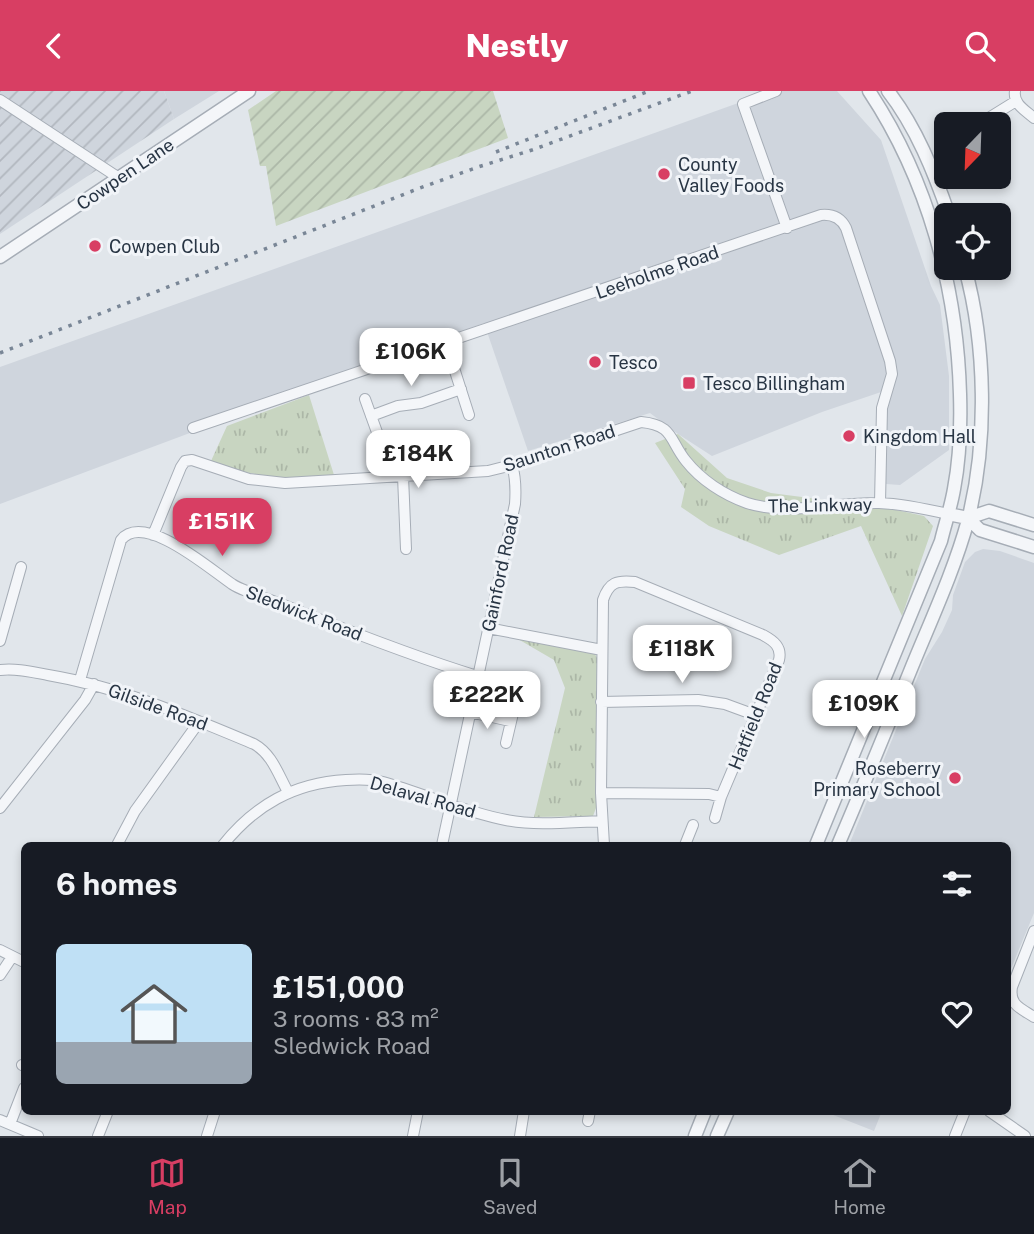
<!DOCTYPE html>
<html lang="en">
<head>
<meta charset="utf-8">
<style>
  body { margin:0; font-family:"Public Sans",sans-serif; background:#242831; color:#f1f3f6; height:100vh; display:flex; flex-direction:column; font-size:26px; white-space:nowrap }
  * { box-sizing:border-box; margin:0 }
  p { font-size:23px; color:#9ea1a6 }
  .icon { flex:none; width:38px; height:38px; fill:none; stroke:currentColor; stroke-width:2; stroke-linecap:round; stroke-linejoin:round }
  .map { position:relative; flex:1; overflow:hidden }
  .details { position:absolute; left:21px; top:751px; width:990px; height:273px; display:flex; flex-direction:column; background:#171b24; border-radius:10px; box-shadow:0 4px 10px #0003 }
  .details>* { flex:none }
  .needle { width:46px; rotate:203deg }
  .buttons { position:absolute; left:934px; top:21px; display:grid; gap:14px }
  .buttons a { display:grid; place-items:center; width:77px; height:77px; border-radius:10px; background:#171b24; box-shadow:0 4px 10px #0003; font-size:35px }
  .price { position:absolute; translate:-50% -60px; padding:0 16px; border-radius:14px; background:#fff; color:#222; font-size:23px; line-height:46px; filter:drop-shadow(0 2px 4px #0008) }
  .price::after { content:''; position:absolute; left:50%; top:42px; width:21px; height:16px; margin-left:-10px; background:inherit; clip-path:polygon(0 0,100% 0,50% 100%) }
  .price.active { background:#d83e63; color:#fff }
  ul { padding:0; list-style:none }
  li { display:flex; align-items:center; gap:21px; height:175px; padding:0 35px }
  li span { display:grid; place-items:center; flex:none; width:196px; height:140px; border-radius:10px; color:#555 }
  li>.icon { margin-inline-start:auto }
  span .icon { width:84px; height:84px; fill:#fffc; stroke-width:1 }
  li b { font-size:30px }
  h2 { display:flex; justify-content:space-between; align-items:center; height:84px; padding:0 35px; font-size:30px }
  header { display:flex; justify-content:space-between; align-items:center; height:91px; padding:0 35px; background:#d83e63; color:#fff; font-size:32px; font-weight:800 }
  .tabs { display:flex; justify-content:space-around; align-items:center; height:98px; border-top:2px solid #363941; background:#171b24; font-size:19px; color:#9ea1a6 }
  .tabs a { display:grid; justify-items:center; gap:4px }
  .tabs .active { color:#d83e63 }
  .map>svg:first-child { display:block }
  .built { fill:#cfd5dd }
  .industrial { fill:url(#industrial-furrows) }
  .grass { fill:url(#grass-tufts) }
  .garden { fill:url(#garden-furrows) }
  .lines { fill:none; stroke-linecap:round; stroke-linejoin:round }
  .minor-casing { stroke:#a6adb6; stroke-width:12 }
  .tertiary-casing { stroke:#a6adb6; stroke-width:15 }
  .minor { stroke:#f4f6f9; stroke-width:10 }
  .tertiary { stroke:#f4f6f9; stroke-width:12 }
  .rail { stroke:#798696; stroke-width:3.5; stroke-dasharray:3.5 7; stroke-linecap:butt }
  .poi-dot { fill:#d83e63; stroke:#f1f4f8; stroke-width:2.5 }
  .labels { text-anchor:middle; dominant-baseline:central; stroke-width:6; stroke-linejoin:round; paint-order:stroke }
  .poi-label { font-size:18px; fill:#283544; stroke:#f1f4f8; text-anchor:start }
  .street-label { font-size:18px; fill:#283544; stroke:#f1f4f8 }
</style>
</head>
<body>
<header><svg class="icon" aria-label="back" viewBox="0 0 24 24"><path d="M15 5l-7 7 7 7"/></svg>Nestly<svg class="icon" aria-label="search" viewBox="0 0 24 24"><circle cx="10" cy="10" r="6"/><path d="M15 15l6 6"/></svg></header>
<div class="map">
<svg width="1034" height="1045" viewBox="0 0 1034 1045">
  <defs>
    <pattern id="industrial-furrows" width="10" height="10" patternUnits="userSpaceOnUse" patternTransform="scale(1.75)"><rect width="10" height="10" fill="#cfd5dd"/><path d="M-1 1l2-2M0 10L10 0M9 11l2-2" fill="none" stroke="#b2b7bf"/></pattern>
    <pattern id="grass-tufts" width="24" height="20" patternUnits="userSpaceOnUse" patternTransform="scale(1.75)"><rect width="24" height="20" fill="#c8d5c1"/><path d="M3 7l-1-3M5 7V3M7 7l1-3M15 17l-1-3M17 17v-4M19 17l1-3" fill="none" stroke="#acb7a7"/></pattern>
    <pattern id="garden-furrows" width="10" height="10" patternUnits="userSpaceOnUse" patternTransform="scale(1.75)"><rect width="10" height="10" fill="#c8d5c1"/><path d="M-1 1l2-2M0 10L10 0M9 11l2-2" fill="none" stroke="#acb7a7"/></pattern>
  </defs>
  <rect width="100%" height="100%" fill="#e1e6eb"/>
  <path class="built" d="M164,0H219L174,28Z
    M772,0H837L881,49L931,195L940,214L949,285V359L900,394L886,393L887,299L822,321L712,365L678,343L650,322L528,360L484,232L0,413V276Z
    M983,458L1000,460L1034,472V822L1008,885V754H849L925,568L942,541L952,519L953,504L965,471L975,461Z
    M823,1020H882L874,1040Z"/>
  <path class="industrial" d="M0,0H164L174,28L0,143Z"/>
  <path class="grass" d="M309,304L334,384L286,388L244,381L211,370L227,335Z
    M678,343L727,387L771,402L887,417L924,425L933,435L902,525L861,435L779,464L709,435L681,416L685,398L655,352Z
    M511,544L589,560L595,563L597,567L596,717L593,725L534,726L565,597L554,569Z"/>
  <path class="garden" d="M276,0H493L508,47L276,135L266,75H260L248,19Z"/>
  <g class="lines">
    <defs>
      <path id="minor" d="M776,0L743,13L787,137
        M1015,0C1013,13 1025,19 1034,27
        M0,9L119,87
        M979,33L1016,10
        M944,41L947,48
        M446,252L469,324
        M365,308L378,344
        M371,325L398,315L421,312L461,298
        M193,337L821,124C832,123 841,127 846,137L890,270L892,283L882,317L880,412
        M403,385L406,458
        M153,444L181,376L185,370L192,369L249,388L285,392L488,380L512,374L641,331C674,334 669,349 686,370C701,389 724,404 747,412C787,425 837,411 879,412C902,413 926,418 948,423
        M488,537L602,559
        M0,550L21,476
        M0,579C16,577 32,581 48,584C120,596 187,625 254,653C272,663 278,683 288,701
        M80,589L121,449C144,420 211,479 232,493C239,498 248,500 256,504C271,509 286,515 301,521C359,544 418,567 477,585
        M601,611L698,609L725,613L755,624
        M470,621L510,630
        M506,652L518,601
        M601,702L709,703L721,706
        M0,717L85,609L94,593
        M117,754L135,720L199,631
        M223,754C255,714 294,692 346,689C359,688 371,688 383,691C425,703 464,721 506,729C538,735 570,731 602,730
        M442,754L515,413C516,399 516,387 512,374
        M604,754L601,702L603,509C609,491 617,489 635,491L763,544C774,550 782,556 779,569L721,706L715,727
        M685,754L693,734
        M1034,840L1012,896C1009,914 1020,917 1034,926
        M0,859L24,871
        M0,884L12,866
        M22,974L24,975
        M989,1020L1025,1045
        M0,1029L38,1045
        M588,1030L590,1020
        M10,1033L24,997
        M98,1045L108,1020
        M207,1045L215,1020
        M413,1045L418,1020
        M520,1045L524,1020
        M955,1045L965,1020"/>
      <path id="tertiary" d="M888,0C916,36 934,81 949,124
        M0,166L249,0
        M948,423L968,427L980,439L1034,456
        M968,427L989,420L1034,434
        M816,754L941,450C945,433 951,416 954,398C960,367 961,335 960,303C957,196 928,89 869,0
        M838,754C863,696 887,637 911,578C931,529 954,480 968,429C988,351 986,254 965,177
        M695,1045L705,1020
        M717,1045L728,1020"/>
    </defs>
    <use href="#minor" class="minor-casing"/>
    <use href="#tertiary" class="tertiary-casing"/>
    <use href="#minor" class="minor"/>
    <use href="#tertiary" class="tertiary"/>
    <path class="rail" d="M496,61L649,0
      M0,262L420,97L478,76L532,59L692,0"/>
  </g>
  <g class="poi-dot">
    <circle cx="664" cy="83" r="7"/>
    <circle cx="95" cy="155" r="7"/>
    <circle cx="595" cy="271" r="7"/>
    <rect x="682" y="285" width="14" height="14" rx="3.5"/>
    <circle cx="849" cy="345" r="7"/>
    <circle cx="955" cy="687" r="7"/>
  </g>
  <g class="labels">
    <g class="poi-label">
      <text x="678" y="73">County<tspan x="678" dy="21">Valley Foods</tspan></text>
      <text x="109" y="155">Cowpen Club</text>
      <text x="609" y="271">Tesco</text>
      <text x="703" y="292">Tesco Billingham</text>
      <text x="863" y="345">Kingdom Hall</text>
      <text x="941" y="677" text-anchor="end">Roseberry<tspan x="941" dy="21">Primary School</tspan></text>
    </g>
    <g class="street-label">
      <text transform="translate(125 83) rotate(-34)">Cowpen Lane</text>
      <text transform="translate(657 181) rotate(-19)">Leeholme Road</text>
      <text transform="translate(559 357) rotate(-18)">Saunton Road</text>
      <text transform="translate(820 414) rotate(-1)">The Linkway</text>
      <text transform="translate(500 482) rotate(-78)">Gainford Road</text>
      <text transform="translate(304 522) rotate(21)">Sledwick Road</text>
      <text transform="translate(158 616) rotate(20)">Gilside Road</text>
      <text transform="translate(755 625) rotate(-68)">Hatfield Road</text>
      <text transform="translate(423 706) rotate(16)">Delaval Road</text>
    </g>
  </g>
</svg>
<div class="buttons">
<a><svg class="needle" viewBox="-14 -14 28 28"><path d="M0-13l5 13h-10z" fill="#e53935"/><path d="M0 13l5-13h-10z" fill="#9ea1a6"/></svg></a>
<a><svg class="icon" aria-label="locate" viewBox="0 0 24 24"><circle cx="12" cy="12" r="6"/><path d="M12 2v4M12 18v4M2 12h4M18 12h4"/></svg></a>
</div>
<b class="price" style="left:411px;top:297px">£106K</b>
<b class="price" style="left:418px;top:399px">£184K</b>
<b class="price active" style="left:222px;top:467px">£151K</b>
<b class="price" style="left:682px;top:594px">£118K</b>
<b class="price" style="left:487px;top:640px">£222K</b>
<b class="price" style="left:864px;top:649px">£109K</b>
<section class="details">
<h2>6 homes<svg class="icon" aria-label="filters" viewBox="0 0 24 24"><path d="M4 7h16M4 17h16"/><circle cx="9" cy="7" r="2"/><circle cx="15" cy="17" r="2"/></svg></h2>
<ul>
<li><span style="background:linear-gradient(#bfe0f5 70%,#9aa5b1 0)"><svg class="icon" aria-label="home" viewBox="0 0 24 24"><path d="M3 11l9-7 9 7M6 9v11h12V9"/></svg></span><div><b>£151,000</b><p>3 rooms · 83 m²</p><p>Sledwick Road</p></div><svg class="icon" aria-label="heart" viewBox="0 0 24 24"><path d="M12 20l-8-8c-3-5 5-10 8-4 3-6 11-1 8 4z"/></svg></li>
</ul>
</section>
</div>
<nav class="tabs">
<a class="active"><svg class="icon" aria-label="map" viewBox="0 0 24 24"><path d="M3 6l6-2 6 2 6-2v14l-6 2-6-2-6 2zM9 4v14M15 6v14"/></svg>Map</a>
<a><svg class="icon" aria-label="saved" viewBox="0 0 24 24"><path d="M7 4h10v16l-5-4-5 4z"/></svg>Saved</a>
<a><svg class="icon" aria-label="home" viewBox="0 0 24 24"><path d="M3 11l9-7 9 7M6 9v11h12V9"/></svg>Home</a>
</nav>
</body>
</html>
